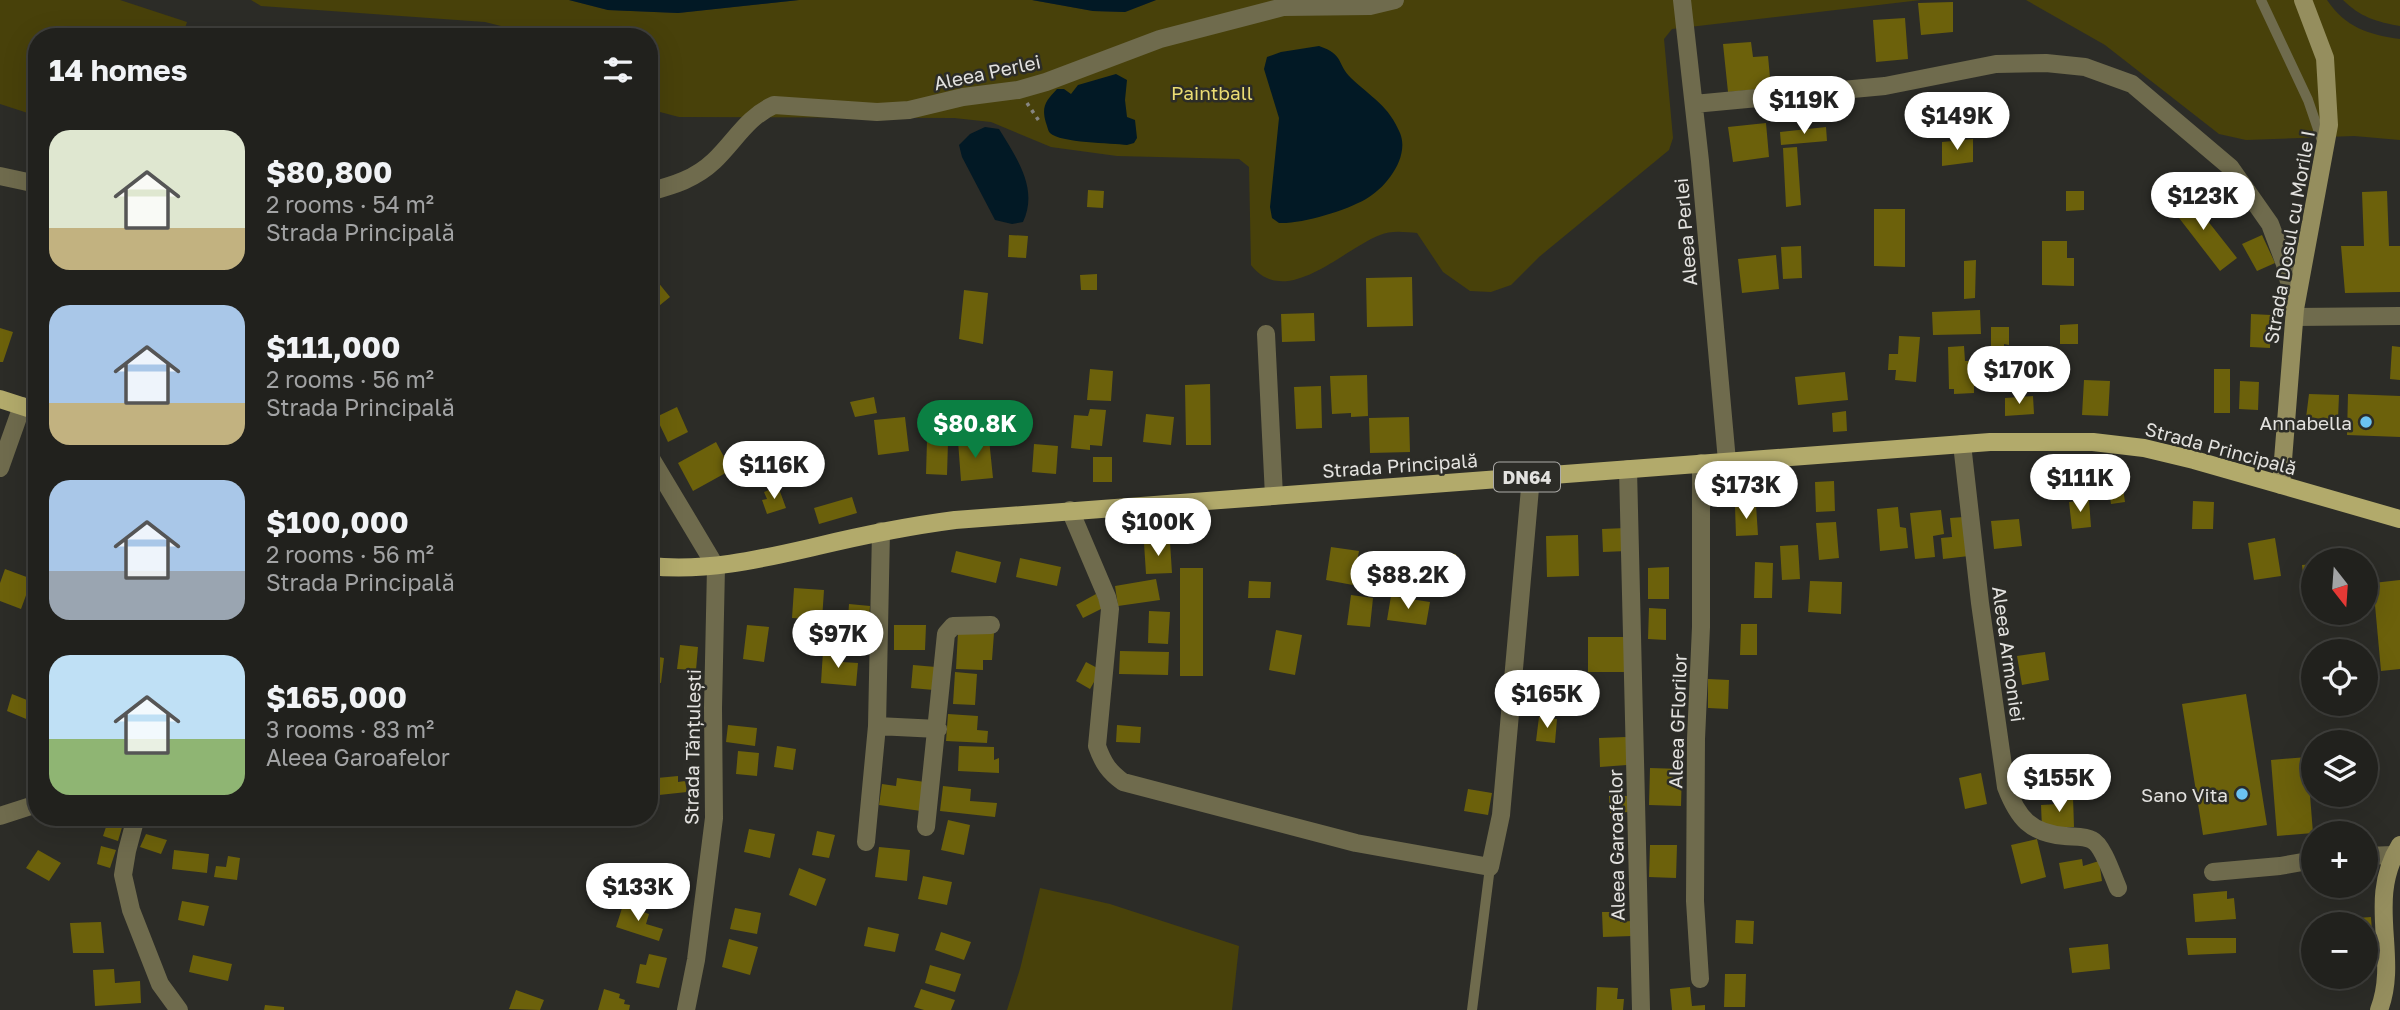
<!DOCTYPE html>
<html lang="en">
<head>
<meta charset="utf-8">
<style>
  body { margin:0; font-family:"Golos Text",sans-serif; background:#292926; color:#f1f3f6; height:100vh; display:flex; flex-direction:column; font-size:26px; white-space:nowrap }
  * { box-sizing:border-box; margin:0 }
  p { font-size:23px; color:#a2a3a4 }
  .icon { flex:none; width:38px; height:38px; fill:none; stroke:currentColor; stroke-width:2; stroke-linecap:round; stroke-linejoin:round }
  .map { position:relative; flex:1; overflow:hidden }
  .drawer { position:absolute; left:28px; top:28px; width:630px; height:798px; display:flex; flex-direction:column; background:#21211d; border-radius:28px; box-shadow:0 7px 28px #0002,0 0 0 2px #3e3e3b }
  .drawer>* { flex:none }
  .needle { width:46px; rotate:163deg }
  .buttons { position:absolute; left:2301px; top:548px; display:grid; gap:14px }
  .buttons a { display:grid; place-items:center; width:77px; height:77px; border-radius:50%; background:#21211d; box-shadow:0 7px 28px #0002,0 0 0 2px #3e3e3b; font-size:35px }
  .price { position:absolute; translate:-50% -60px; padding:0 16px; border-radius:24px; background:#fff; color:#222; font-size:23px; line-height:46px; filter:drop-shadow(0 2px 4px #0008) }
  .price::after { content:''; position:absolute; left:50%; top:42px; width:21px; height:16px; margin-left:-10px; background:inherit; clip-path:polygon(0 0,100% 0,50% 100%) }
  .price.on { background:#0b8043; color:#fff }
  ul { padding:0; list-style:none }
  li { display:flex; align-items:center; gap:21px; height:175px; padding:0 21px }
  li span { display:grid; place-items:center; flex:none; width:196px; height:140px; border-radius:21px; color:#555 }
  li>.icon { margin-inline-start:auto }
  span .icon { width:84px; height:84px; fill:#fffc; stroke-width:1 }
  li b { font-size:30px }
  h2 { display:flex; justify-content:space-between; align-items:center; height:84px; padding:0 21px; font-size:30px }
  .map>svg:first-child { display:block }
  .green { fill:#48410a }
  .water { fill:#021925 }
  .building { fill:#6c610b }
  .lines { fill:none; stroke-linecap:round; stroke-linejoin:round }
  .path { stroke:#878682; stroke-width:3.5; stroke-dasharray:3.5 5; stroke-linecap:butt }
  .lane { stroke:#6f6b4d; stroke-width:10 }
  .street { stroke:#6f6b4d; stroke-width:18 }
  .secondary { stroke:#958e5e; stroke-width:18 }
  .primary { stroke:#b2aa6b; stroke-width:18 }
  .poi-dot { fill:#6bc3f2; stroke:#2c2c27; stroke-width:2.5 }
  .labels { text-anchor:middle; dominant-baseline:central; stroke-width:5; stroke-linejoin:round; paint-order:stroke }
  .shield { fill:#2c2c27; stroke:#acaba8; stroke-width:2 }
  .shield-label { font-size:18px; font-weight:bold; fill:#e3e2df }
  .street-label { font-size:19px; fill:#e3e2df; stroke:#2c2c27 }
  .park-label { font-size:19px; fill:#ebdc73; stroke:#2c2c27 }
  .poi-label { font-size:19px; fill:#e3e2df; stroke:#2c2c27; text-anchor:end }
</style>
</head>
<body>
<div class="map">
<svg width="2400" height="1010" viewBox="0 0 2400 1010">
  <rect width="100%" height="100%" fill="#2c2c27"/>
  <path class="green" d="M0,0H120L187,22L182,37H37V116L0,104Z
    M251,0H569L608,10L678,13L799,0H1032L1093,11L1125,12L1156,0H1921L1672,29L1664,39L1673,138L1669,150L1539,257L1511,285L1491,292L1470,291L1443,272L1417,233C1405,232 1391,230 1380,235C1343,249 1286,310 1251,265L1249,167L1239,159L1117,156L1051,147L991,122L954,118L679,117L660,112L649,104V37H545L485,22L261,6Z
    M2026,0H2327C2345,27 2369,35 2400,39V140L2354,136L2246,140L2219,134L2105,45Z
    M2343,0H2400V26C2377,22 2360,17 2343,0Z
    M1040,888L1110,904L1239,946L1232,1010H1007L1020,969Z"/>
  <path class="water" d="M569,0H799L678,13L608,10Z
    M1032,0H1156L1125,12L1093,11Z
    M1319,46C1345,55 1336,63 1351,78C1371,97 1389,106 1400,133C1410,157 1386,188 1366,199C1345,211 1302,224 1279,223L1272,218L1270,207L1279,118L1264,69L1267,57L1281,52Z
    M1116,74L1127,80L1125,100L1127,117L1135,120L1137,138L1134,143L1127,145C1112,143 1060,143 1050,133C1048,131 1047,125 1046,123C1041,106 1046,101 1057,89H1064L1071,94L1078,85Z
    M985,127L999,129C1016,157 1039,188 1023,222L1012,224L995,220L962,157L959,145L970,134Z"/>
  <path class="building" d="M1953,2V32L1921,35L1918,3Z
    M1905,18L1908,59L1876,62L1873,20Z
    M1751,42L1753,57L1768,56L1771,88L1728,92L1723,44Z
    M1766,123L1769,157L1733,162L1728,127Z
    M1826,127L1827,141L1781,145L1780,132Z
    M1973,139V162L1942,166V142Z
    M1797,147L1801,205L1786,207L1783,148Z
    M1088,190L1104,191L1103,208L1087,207Z
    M2066,191H2084V210L2066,211Z
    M2387,191L2389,246H2400V292L2345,293L2341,246H2364L2362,192Z
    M2185,192L2237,258L2220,271L2169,205Z
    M1874,209H1905V267L1874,266Z
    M1009,235L1028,236L1026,258L1008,257Z
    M2262,235L2275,263L2257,271L2242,244Z
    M2042,241H2067V258H2074V286L2042,285Z
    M1801,246L1802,278L1783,279L1781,247Z
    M1776,255L1779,289L1742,293L1738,259Z
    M1976,260L1975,298L1964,299V261Z
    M1097,274V290H1081L1080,275Z
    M1412,277L1413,326L1367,327L1366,278Z
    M657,281L670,297L649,314V287Z
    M964,290L988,293L983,344L959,339Z
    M1980,310L1981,334L1933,335L1932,312Z
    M1314,313L1315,341L1282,342L1281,314Z
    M2251,314L2271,315L2270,348L2250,347Z
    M2078,324V344H2060V325Z
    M1991,327H2009V345L2004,344V347L2034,346V380H2004V365L1991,366Z
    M0,328L13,332L3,362H0Z
    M1899,336L1920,337L1916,382L1895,380L1896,370H1888L1889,354H1898Z
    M1964,346L1965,361H1981V381H1974V393L1954,394V389H1949L1948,347Z
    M2392,346L2400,347V380L2390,379Z
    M1090,369L1113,371L1111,401L1087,400Z
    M2214,369H2230V413H2214Z
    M1845,372L1848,400L1798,405L1795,377Z
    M1367,375L1368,416L1351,417V413L1332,414L1330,376Z
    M2084,380L2110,381L2108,416L2082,415Z
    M2240,381L2259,382L2258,410L2239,409Z
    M1210,384L1211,445H1186L1185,385Z
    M1321,386L1322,428L1296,429L1294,387Z
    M2309,394L2339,395L2338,419L2306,418Z
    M2348,394L2400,396V437L2347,435Z
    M2033,396L2034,414L2005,416V398Z
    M874,397L877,413L855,417L850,402Z
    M677,407L688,432L668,442L656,417Z
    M1090,409L1106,410L1102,446L1090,445V450L1071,448L1074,415L1088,416Z
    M1846,411L1847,431L1833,432L1832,413Z
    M1146,414L1174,417L1171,445L1143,442Z
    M905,417L909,451L878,455L874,420Z
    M1409,417L1410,452L1370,453L1369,418Z
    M989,439L993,478L961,481L958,441Z
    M927,441L948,442L947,475L926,474Z
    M716,442L731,470L693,491L678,463Z
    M1034,444L1058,446L1056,474L1032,472Z
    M1093,457H1112V482H1093Z
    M2120,468L2125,502L2111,504L2106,470Z
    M1834,481L1835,511L1816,512L1815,482Z
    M778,486L786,508L767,514L762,500L767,499L764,492Z
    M37,493V519L28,515Z
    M852,497L857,513L819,524L814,508Z
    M2089,500L2091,527L2072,529L2069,502Z
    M2193,501L2214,502L2213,529H2192Z
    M1756,505L1758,535L1736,536L1735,506Z
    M1898,507L1900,527L1906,528L1908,548L1880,551L1877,509Z
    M1941,510L1944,534L1933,536L1935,557L1915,559L1910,513Z
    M1964,517L1969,556L1943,559L1941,538L1952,537L1950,518Z
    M2019,519L2022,546L1994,549L1991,521Z
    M1836,522L1839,558L1819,560L1816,523Z
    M35,524L37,525V551L27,548Z
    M1626,528L1627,551L1603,552L1602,529Z
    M1578,535L1579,576L1547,577L1546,536Z
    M2275,538L2281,576L2254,580L2248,543Z
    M1170,542L1172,573L1146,574L1144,543Z
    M1798,545L1800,579L1782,580L1780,546Z
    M1331,547L1359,551L1353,585L1326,580Z
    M956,551L1001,562L996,583L951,572Z
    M1456,554L1457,577L1417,578L1416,556Z
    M1020,558L1061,567L1057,586L1016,577Z
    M1755,562L1773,563L1772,598H1754Z
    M2314,564V607L2307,608L2302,565Z
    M1669,567V599H1648V568Z
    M1180,568H1203V676H1180Z
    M5,569L32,579L21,609L0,601V583Z
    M1156,579L1160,600L1118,606L1115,586Z
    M2400,580V669L2381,671L2373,583Z
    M1249,581L1271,582L1270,598H1248Z
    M1810,581L1842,582L1841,614L1808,612Z
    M794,588L824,590L822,620L792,618Z
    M1096,594L1103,608L1083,618L1076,605Z
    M1351,595L1373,598L1370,627L1347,625Z
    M1391,596L1430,602L1426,625L1387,620Z
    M849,604L870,606L867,644L825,641L827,617L848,619Z
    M1649,608L1666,609V640L1648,639Z
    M1149,611L1170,612L1168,644L1148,643Z
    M1741,624H1757V655H1740Z
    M747,625L769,627L764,662L743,659Z
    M894,625H926L925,650H894Z
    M1276,630L1302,635L1295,675L1269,670Z
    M958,632L994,633L992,660H983V670L956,669Z
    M1588,637H1626V672H1588Z
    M680,645L698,647L696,670L677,669Z
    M649,650L659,651V657L664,658L661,683L649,681Z
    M823,651L843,652L842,662L858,663L856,686L821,683Z
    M1120,651L1169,652L1168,675L1119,674Z
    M2045,652L2049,680L2022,685L2017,656Z
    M1086,662L1101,670L1090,689L1076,681Z
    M913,665L936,667L934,690L911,688Z
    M955,672L977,674L975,705L953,704Z
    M1556,673H1577V704H1556Z
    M1708,679L1729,680L1728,709L1708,708Z
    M12,694L37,704V711L31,721L7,711Z
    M2246,694L2267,825L2203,835L2182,704Z
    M948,714L978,716L977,730L988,731L987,743L946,741Z
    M1539,717L1557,719L1555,743L1536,741Z
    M728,725L757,728L755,746L726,742Z
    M1117,725L1141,727L1140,743L1116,742Z
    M1626,737L1627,765L1600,767L1599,738Z
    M777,746L796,749L793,770L774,767Z
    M959,746L994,747V760L999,758V773L958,771Z
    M738,751L759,753L757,776L736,774Z
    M2307,757L2313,833L2277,836L2271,760Z
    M1650,768L1682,769L1681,806L1649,805Z
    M1981,773L1987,804L1965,809L1959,778Z
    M678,776V782L685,781L687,792L659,795L657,778Z
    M897,778L925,782L921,811L879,805L882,784L896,786Z
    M943,786L971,789L970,801L997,803L995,817L940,811Z
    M1468,789L1492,793L1488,815L1464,811Z
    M1609,796H1629L1630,812L1610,813Z
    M2058,797H2073L2074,827L2042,828L2041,805L2058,804Z
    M95,817H125L118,841L103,836L106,827L93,822Z
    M948,820L970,825L964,855L941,850Z
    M749,829L775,834L770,858L744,852Z
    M817,831L835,835L829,858L812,855Z
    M146,834L167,840L161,854L140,847Z
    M2037,839L2046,877L2021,884L2011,845Z
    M1650,845H1677L1676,878L1649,877Z
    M101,846L116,850L110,868L97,864Z
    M879,847L910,850L907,881L875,877Z
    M38,850L61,863L49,881L26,868Z
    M174,850L209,854L207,873L172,869Z
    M228,856L240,858L237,880L214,877L216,866L226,867Z
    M2082,859L2083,866L2099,861L2102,881L2064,889L2059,863Z
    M799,868L826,879L816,906L789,895Z
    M923,876L952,882L947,905L918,899Z
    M2227,891V899L2234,898L2236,919L2195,922L2193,894Z
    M182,901L209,906L204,926L178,920Z
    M623,905L649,914L646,924L663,929L659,941L616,927Z
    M735,908L761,913L757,934L730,929Z
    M1602,912H1620V922L1631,921L1632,936L1603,937Z
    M2371,917L2372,932L2366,933V924H2345V919Z
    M1736,920L1754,921L1753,944L1735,943Z
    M101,922L104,953H73L70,923Z
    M868,927L899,934L895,952L864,946Z
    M941,932L971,942L964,960L935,950Z
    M2186,938H2236V953L2188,955Z
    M729,939L758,947L750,975L722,967Z
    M2108,944L2110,969L2072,973L2069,948Z
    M649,954L667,958L659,988L636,983L640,964L646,965Z
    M193,955L232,964L228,981L189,972Z
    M930,965L961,974L955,992L925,983Z
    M114,969L115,983L140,981L141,1003L95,1006L93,970Z
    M1725,974H1746L1745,1007H1724Z
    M1597,987L1618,988L1617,999H1624L1623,1010H1596Z
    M1690,987L1692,1006L1705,1005V1010H1672L1670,989Z
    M604,989L620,994L619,998L625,1000L624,1004L630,1005L629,1010H598Z
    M921,989L955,1000L951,1010H924L914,1007Z
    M516,990L544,1000L540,1010L509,1009Z
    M265,1005L284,1007V1010H264Z"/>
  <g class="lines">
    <path class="path" d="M1027,103L1039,121"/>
    <path class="lane" d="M2261,0L2308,100L2322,141
      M1472,1010L1490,867"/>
    <path class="street" d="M1682,0L1700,161L1727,461
      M1694,104L1885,86L1996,64L2046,63L2085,67L2132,84L2230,167L2270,224L2285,264L2295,309
      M0,176L37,184
      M649,192C674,185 695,179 714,161C735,141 747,117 774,105L877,112L909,110L963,97L1018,90L1046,82L1160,39L1283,7L1370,6L1395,0
      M2295,317L2400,316
      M1266,334L1274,496
      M1962,444L1980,603L2006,787C2018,818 2030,833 2065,836C2072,837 2085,836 2092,840C2103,845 2113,877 2118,888
      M649,455L716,567L713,708L714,818L696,960L686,1010
      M0,468L22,406
      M1628,469L1641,1010
      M1070,510L1107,597L1110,609L1097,746C1103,763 1109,772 1123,782L1356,843L1490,867L1501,815L1531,477
      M877,726L938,729
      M0,816L37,804
      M136,817L127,851L123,875L131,910L160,984L179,1010
      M926,827L946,634L953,626L991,625
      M866,842L877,726L881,531
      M2366,856L2393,855
      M2213,872L2280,866L2314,860
      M1700,979L1695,901L1696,739L1701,627V463"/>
    <path class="secondary" d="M2281,485L2295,309L2329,125L2325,58L2303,0
      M2379,1010C2400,956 2365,901 2400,845"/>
    <path class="primary" d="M0,399L37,411
      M649,566C708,572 761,559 818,546C864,535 909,526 955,520L1990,442H2093L2144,448L2194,460L2400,519"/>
  </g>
  <g class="poi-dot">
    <circle cx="2366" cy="422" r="7"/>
    <circle cx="2242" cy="794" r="7"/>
  </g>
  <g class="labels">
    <rect class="shield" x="1494" y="462.5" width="66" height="29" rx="5"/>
    <g class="shield-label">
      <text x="1527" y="477">DN64</text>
    </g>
    <g class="street-label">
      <text transform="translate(987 72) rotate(-12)">Aleea Perlei</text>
      <text transform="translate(1685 232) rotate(-95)">Aleea Perlei</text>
      <text transform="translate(2289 237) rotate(-80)">Strada Dosul cu Morile I</text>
      <text transform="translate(2221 448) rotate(15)">Strada Principală</text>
      <text transform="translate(1400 465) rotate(-4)">Strada Principală</text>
      <text transform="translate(2009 654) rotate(82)">Aleea Armoniei</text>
      <text transform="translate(1677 721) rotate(-88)">Aleea GFlorilor</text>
      <text transform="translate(692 747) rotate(-89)">Strada Tănțulești</text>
      <text transform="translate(1616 845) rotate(-91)">Aleea Garoafelor</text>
    </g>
    <g class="park-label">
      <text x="1212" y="92">Paintball</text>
    </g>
    <g class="poi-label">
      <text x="2352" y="422">Annabella</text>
      <text x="2228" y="794">Sano Vita</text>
    </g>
  </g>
</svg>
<div class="buttons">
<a><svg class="needle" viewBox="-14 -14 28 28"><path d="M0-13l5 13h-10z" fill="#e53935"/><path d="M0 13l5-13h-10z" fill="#a2a3a4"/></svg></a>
<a><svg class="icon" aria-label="locate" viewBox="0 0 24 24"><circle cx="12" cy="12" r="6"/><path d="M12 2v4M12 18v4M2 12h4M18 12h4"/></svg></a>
<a><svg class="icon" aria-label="layers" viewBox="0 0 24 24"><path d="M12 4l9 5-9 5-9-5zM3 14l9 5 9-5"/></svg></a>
<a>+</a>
<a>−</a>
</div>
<b class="price" style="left:1804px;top:136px">$119K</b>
<b class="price" style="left:1957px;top:152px">$149K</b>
<b class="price" style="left:2203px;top:232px">$123K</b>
<b class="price" style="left:2019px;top:406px">$170K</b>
<b class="price on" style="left:975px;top:460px">$80.8K</b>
<b class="price" style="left:774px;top:501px">$116K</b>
<b class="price" style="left:2080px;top:514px">$111K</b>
<b class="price" style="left:1746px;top:521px">$173K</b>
<b class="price" style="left:1158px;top:558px">$100K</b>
<b class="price" style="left:1408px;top:611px">$88.2K</b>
<b class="price" style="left:838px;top:670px">$97K</b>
<b class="price" style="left:1547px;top:730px">$165K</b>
<b class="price" style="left:2059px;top:814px">$155K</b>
<b class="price" style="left:638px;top:923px">$133K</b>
<section class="drawer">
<h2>14 homes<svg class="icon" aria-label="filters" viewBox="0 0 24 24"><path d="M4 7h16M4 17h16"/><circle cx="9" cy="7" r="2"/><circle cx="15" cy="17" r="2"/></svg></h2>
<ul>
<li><span style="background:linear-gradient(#dfe7d0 70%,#c2b280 0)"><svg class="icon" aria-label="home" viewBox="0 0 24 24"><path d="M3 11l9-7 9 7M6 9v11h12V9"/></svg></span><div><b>$80,800</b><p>2 rooms · 54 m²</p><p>Strada Principală</p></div></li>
<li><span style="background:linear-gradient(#a9c7e8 70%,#c2b280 0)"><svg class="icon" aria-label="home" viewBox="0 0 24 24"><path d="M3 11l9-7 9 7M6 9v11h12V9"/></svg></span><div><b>$111,000</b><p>2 rooms · 56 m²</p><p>Strada Principală</p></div></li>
<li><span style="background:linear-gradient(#a9c7e8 65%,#9aa5b1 0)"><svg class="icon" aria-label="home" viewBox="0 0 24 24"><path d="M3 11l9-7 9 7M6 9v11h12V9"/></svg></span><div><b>$100,000</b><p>2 rooms · 56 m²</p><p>Strada Principală</p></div></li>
<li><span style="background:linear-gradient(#bfe0f5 60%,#8fb573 0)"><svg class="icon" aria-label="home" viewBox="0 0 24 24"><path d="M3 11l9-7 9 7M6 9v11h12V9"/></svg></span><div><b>$165,000</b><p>3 rooms · 83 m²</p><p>Aleea Garoafelor</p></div></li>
</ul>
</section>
</div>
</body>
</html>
